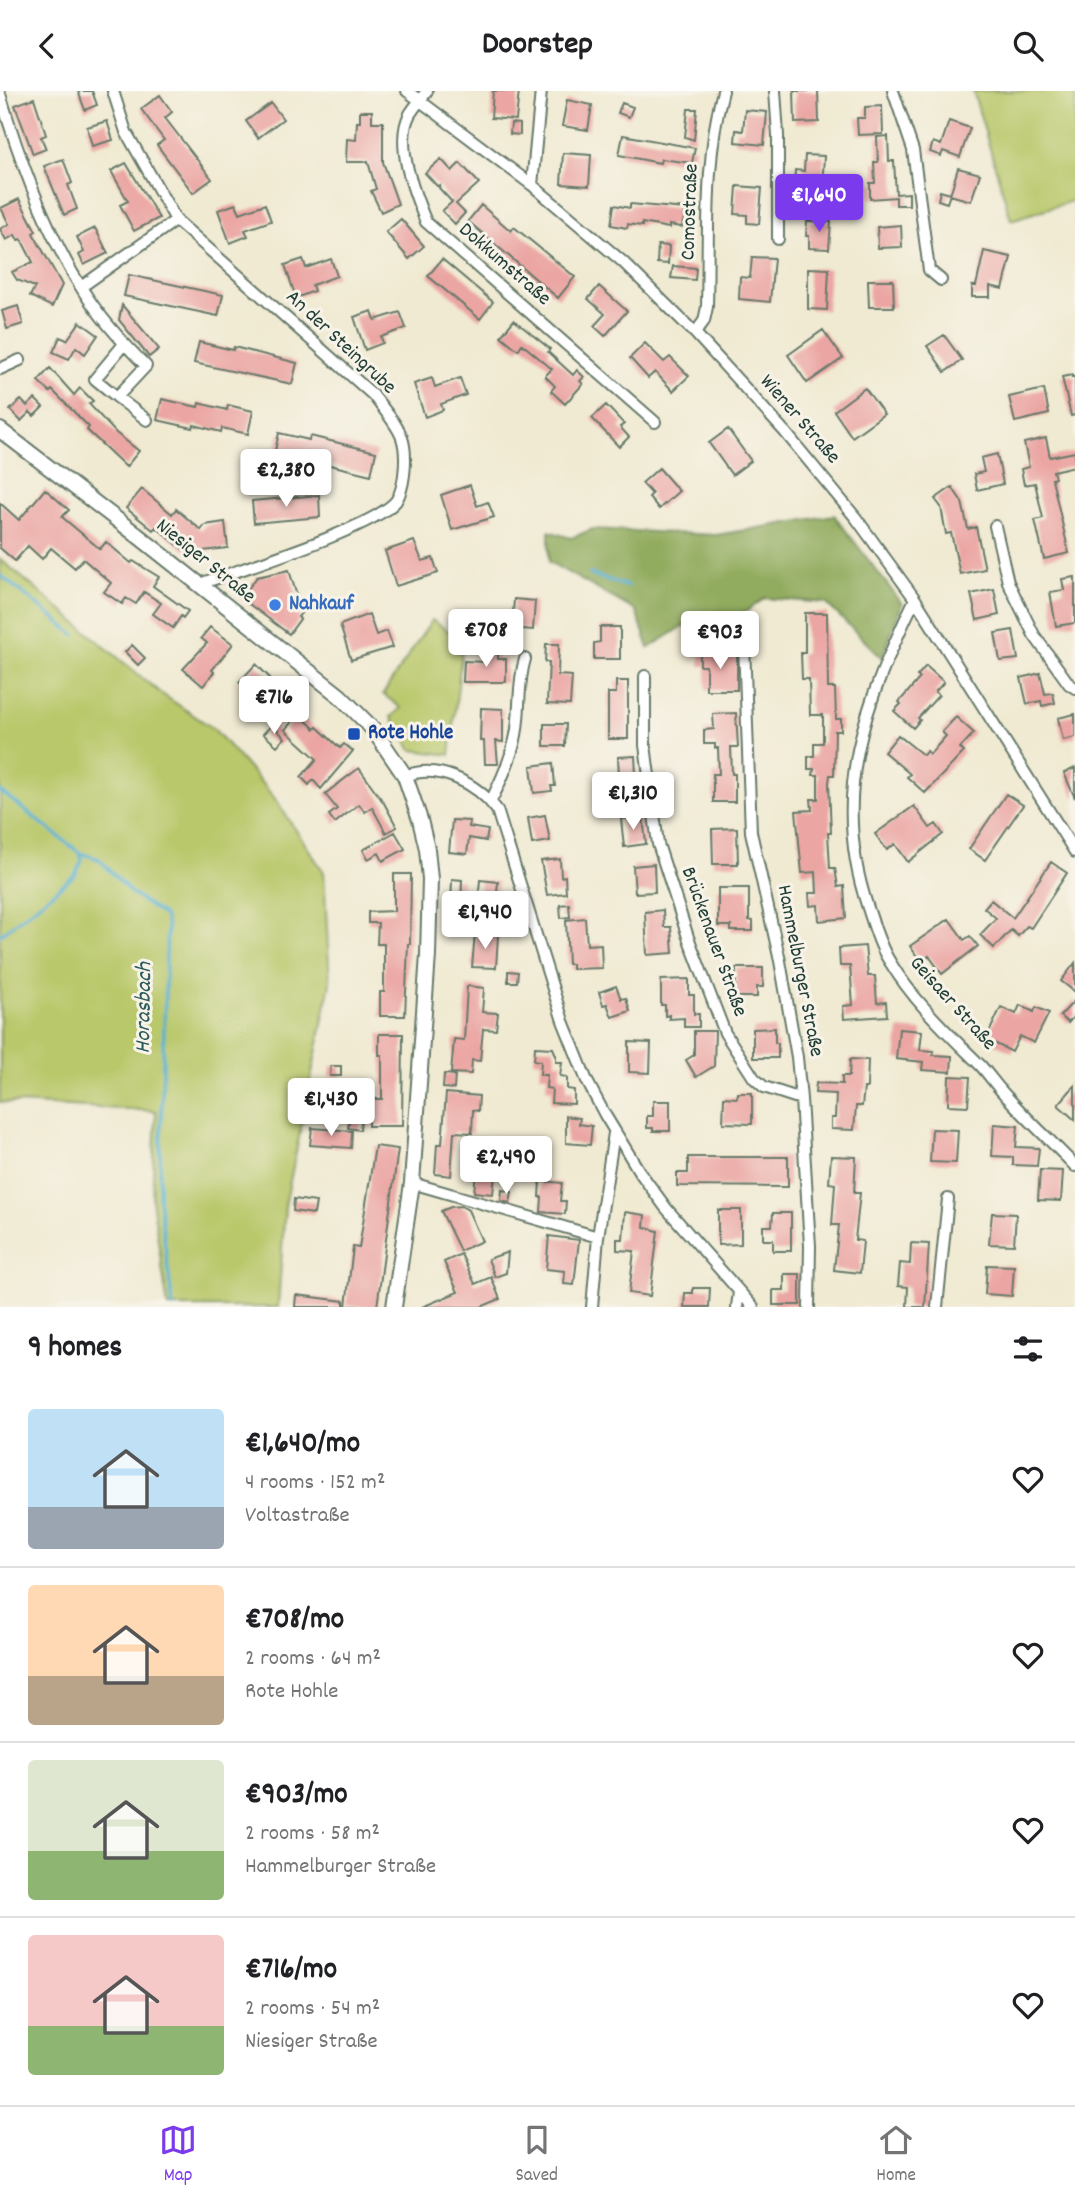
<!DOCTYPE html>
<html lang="en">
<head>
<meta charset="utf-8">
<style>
  body { margin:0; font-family:Dekko,sans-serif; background:#f2f2f2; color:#202124; height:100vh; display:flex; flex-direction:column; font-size:26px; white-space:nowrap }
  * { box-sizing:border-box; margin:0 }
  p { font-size:23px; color:#757577 }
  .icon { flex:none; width:38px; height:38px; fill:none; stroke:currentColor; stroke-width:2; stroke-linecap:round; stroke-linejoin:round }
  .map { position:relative; height:1216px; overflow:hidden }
  .panel { display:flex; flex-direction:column; background:#fff; flex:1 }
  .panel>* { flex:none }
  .price { position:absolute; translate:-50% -60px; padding:0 16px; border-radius:7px; background:#fff; color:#222; font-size:23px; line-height:46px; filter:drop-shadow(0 2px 4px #0008) }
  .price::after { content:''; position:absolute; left:50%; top:42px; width:21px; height:16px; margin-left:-10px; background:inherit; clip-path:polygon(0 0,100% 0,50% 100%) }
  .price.current { background:#7c3aed; color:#fff }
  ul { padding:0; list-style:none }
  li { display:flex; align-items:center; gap:21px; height:175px; padding:0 28px }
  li+li { border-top:2px solid #e0e0e0 }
  li span { display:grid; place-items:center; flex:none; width:196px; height:140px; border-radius:7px; color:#555 }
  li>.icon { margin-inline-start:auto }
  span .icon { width:84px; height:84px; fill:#fffc; stroke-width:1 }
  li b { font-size:30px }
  h2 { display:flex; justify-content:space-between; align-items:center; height:84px; padding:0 28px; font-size:30px }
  header { display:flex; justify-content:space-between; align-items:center; height:91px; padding:0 28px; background:#fff; font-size:32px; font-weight:700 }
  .dock { display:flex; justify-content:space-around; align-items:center; height:98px; border-top:2px solid #e0e0e0; background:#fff; font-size:19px; color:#757577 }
  .dock a { display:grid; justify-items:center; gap:4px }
  .dock .current { color:#7c3aed }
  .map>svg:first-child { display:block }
  .green { fill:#b9c86a; stroke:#6c824f; stroke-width:2 }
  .forest { fill:#92ac5e; stroke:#587449; stroke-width:2 }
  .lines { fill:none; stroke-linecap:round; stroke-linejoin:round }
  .stream { stroke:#52afd1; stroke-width:3.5 }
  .building { fill:#eba5a3 }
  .street-casing { stroke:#687a6b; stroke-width:14 }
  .secondary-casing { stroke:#687a6b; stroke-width:18 }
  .street { stroke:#fff; stroke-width:10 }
  .secondary { stroke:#fff; stroke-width:14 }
  .shop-dot { fill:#3f7fe0; stroke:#f7f3e8; stroke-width:2.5 }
  .transit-dot { fill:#1a4fb4; stroke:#f7f3e8; stroke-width:2.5 }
  .labels { text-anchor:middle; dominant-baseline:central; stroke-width:6; stroke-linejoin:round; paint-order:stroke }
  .street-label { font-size:21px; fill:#1f3d34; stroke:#f7f3e8 }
  .shop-label { font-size:21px; font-weight:bold; fill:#366cbe; stroke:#f7f3e8; text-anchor:start }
  .transit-label { font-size:21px; font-weight:bold; fill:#164399; stroke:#f7f3e8; text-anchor:start }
  .water-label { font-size:23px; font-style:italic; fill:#2c5a5b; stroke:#f7f3e8 }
</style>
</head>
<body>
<header><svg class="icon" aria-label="back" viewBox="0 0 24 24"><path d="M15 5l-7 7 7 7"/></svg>Doorstep<svg class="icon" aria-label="search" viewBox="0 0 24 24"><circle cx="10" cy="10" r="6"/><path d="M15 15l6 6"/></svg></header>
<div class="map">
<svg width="1075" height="1216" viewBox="0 0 1075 1216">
  <rect width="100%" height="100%" fill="#f7f3e8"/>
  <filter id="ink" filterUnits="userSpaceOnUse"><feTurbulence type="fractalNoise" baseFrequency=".0143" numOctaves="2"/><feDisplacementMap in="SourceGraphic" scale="14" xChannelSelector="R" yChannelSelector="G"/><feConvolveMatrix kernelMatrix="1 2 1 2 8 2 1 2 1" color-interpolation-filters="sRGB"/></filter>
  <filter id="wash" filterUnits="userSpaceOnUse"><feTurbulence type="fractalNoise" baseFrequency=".00686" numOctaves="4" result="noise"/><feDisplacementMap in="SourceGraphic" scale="28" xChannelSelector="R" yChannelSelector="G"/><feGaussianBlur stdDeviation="1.57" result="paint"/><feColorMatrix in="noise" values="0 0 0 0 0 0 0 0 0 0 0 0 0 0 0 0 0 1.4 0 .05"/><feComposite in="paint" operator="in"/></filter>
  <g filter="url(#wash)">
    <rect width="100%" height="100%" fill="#f0ead2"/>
    <path class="green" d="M973,0H1075V109L1011,129Z
      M0,468L159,601L214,638L273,705L324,781L330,893L285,1115L278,1216H168L152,1109L156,1020L0,1011Z
      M432,529L463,550L450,664L412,659L391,626L401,617L383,603Z"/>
    <path class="forest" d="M834,424L902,513L882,567L826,512L765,507L730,532L682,536L649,557L636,520L549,471V440L571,447L593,438L716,444Z"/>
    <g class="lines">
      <path class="stream" d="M590,483L627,495
        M0,484L75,544
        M0,700L80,762L99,768L131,802L164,825L167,835L159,1109L173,1216
        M0,844L75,784L82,770L80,762"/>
    </g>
    <g id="blocks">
      <path class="building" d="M78,0H92L97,14L85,19Z
        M493,0H519L516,29L491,27Z
        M794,0H818L819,31L795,32Z
        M160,4L172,21L165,27L212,88L193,102L157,54L164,49L141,18Z
        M34,7L46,44L41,46L46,58L33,63L15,14Z
        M567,9L592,14L588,39L562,35Z
        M271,12L283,28L258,47L246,30Z
        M622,12L633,16L629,26L618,22Z
        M882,15L883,43L858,44L857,27H865V16Z
        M688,18H697L694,49L685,46Z
        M745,19L767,21L764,54L735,51L736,39L743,40Z
        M360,20H372V31H383V71L398,113L381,121L371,100L376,98L368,71H346L347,48L356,49L357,31H360Z
        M107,30L113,49L92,55L87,36Z
        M949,30L970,37L960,66L943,60L941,65L930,61L933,51L941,54Z
        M511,32L520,33V44L510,43Z
        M623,44L695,57L692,72L661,68L660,72L619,64Z
        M888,45L889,70H894L896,103L909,102V114H896V106L870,108V92H875L874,71H878L877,46Z
        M563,62L591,64L589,95L561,93Z
        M805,64L824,65L822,100L794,98L795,79L804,80Z
        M63,68L72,92L68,94L77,118L64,124L44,75Z
        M441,68L452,80L460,72L479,92L456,113L465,122L455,133L442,120L452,111L439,97L440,94L437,95L425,82Z
        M126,72L159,127L134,140L120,114L128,110L111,80Z
        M958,77L980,83L971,110L950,104Z
        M737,95L762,97L759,133L747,132V124L735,123Z
        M940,100L950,103L947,112L938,109Z
        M19,108L36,140L33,142L62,194L52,216L30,205L35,196L17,189L12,181L33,171L21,148L18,149L15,144L6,149L0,138L9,133L1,117Z
        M236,113L240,122L265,113L271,130L245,139L248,145L230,152L218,119Z
        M630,113L686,118L682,136L669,134V137L642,132V135L628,133L627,137L611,134L614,114L630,117Z
        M481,114L511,140L514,136L575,186L558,207L468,130Z
        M401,128L424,155L409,168L386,141Z
        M807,130L831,131L829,158L809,157V145H806Z
        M901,134L902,156L878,157L877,136Z
        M95,137L108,162L84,174L79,164L84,161L77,146Z
        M658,154L669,155L668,173L657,172Z
        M984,160L1011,166L1003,198L990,195V206H972V195H976Z
        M752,166L774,167L770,211L739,208L740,186L750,187Z
        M303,168L306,177L331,168L337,185L312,194L314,200L296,207L285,174Z
        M442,168L493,211L480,228L428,185Z
        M673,175L696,177L695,189L671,187Z
        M808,177L829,178L827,219L808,218Z
        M129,184L223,204L218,225L124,205Z
        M868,189H893L894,216H869Z
        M599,195L627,220L605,245L594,235L605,223L588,208Z
        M122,214L159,258L149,266L119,229Z
        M18,215L23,233L7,238L2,220Z
        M372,220L375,229L400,221L406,237L381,246L383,252L365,259L354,226Z
        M514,229L550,258L548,261L573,284L577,279L584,286L580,290L583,293L565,313L551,300L555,295L545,285L552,278L522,253L518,259L501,245Z
        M80,231L98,244L85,263L76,256L69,268L53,261L60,246L67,249Z
        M823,239L843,267L807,292L788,264Z
        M944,244L962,269L945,281L927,255Z
        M199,251L233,259L234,256L297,272L292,293L194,272Z
        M645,252L664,271L670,266L689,285L673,300L655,281L648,287L630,267Z
        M50,277L74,304L80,297L93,310L89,313L116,342L139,360L126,376L87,339L89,336L52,299L50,301L38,290Z
        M1072,284V286H1075V324L1071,325L1062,286Z
        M432,287L435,296L460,287L466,304L441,313L443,319L425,326L414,293Z
        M865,297L884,323L852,346L834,320Z
        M1044,298L1049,323L1015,331L1009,306Z
        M35,308L43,316L34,325L30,321L21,330L10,319L21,309L27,315Z
        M162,308L198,316L199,312L227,319L228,314L253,320L248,343L222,337L221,341L194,334L193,337L157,329Z
        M606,314L624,333L620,336L629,346L619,356L592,327Z
        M728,338L751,370L732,384L709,352Z
        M279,342L309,349L310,345L376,361L371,384L305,368L304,371L274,364Z
        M1046,347L1050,366L1075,361V375L1053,380L1055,387L1052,388L1069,462L1044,468L1035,429L1043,427L1035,392L1024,394L1021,378L1029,376L1024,352Z
        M997,363L1003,393L977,399L974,383L984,381L981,367Z
        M659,377L679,400L659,418L649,406L652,403L642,392Z
        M470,394L477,415L488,411L494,426L452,439L441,404Z
        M952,396L962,411L968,438L976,436L985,478L960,483L951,442L946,443L941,416L935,408Z
        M45,398L69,419L62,426L100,458L106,451L131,472L133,470L159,486L153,495L188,520L183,527L181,525L173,537L153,523L161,512L144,501L136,513L126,507L122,513L104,501L111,492L83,468L75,477L51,457L42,468L28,455L15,470L0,457V412L19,429Z
        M142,398L172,423L176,418L201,439L205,434L225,431L228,457L195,461L193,448L184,459L156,436L153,439L126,417Z
        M319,404L320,426L254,432L252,410Z
        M414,450L422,470L433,467L438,482L396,495L385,460Z
        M289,479L302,521L298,526L300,528L289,543L241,507L257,486Z
        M1075,486V532L1056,535L1050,501L1064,499L1062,488Z
        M994,498L999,524L977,529L971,503Z
        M514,508L535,510L533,539L512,537Z
        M805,522H827L828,597H835L836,628H841V640H835L834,684H830L829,692L831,742H828L830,777H835L838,796L844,795L846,827L819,830L818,814L810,815L809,802H817L816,781L802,782L796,720L812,719L811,708H818V684H813L814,678H808V665H814V652H823V624H810L809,588H802L801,562H805Z
        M369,523L376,544L387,540L393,556L351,569L340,534Z
        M210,536L233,553L212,579L214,581L203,595L183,578L207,552L201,547Z
        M506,536L511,547L499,552L494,541Z
        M600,536H620V568H594V552L600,551Z
        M1013,539L1018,568L1000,570L995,542Z
        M546,553H559L558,584L572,585L570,614L547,613L549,571H545Z
        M132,554L145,567L138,574L125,561Z
        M484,557H498V568H506V591H463L464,570L484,571Z
        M700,561H712V564H737V599H706V575H700Z
        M256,573L287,604L269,625L255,612L258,609L239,591Z
        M926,575L944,591L935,601L939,604L918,627L920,629L913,637L894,620L901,613L899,611L920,587L917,585Z
        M1040,582L1045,603L1053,602L1055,612L1042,615L1041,610L1027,613L1021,587Z
        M616,590H628V648H608V602H616Z
        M481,617L503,618V651L496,650L498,673H485L484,650H480Z
        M736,622L738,656H731L732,683H735V711H713V683H719L718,657H715V653H704V639L714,638L713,623Z
        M299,623L315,638L317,636L340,657L344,653L353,660L321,698L313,689L309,694L301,686L317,668L285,639Z
        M1075,623V646L1063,649L1058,627Z
        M956,626L974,642L960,657L964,661L925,702L907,686L910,683L884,661L898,644L923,664L927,660L930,663L946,645L942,641Z
        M544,633H566L565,655H544Z
        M272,634L285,647L277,655L263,643Z
        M635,665L637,701L620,702L618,666Z
        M553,672L555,695H551L552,700L534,702L531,675Z
        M359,677L384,712L397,736L386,742L372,716L365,721L359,713L335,732L329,724L337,718L325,703Z
        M1075,677V707L1064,682Z
        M1006,703L1023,714L985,769L969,758Z
        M914,715L930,737L936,733L943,743L908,771L895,753L887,759L875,743Z
        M545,724L550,750L532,753L528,727Z
        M643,726L646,753L624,756L621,728Z
        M452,729L470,730L469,736L488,739L486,750L469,747L467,763L449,761Z
        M737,737L738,773H713L712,738Z
        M395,741L405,758L383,770L379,762L368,768L363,759Z
        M560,768L561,786L565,785L566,802L547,804L541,770Z
        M1051,771L1067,782L1031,837L1027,835L1018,845L1011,839L994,857L980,844L996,827L984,817L991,809L1013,827Z
        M654,773L655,801L635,802L633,775Z
        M394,783H411L410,853H408L405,925H380V901H384V853H377L378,832H368V821L394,820Z
        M452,788L462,789L461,816H451Z
        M480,789L498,791L496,811L504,812L503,824L477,822Z
        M718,797H749V829L753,830V840H731V835H718Z
        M569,813L570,826L561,827L560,814Z
        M663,819L664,836H671L673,862L647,864L645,821Z
        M585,827L587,854L601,853L602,877L572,878V873H568L566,829Z
        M949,828L964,849L970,845L978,855L942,883L929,865L921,871L910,855Z
        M475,842L498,844L496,877L472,876Z
        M865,855L868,885H875L877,912L886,911L887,925L844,928L843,915L853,914L850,875H840L839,857Z
        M1075,872V901L1061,890Z
        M736,877H763V896H757V906H735Z
        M508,880L518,881L517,891H508Z
        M689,888V904H694V923H699V936H684V927L669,928V924L665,925V914H661V889Z
        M467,895L484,897L482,921L498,922L496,939L483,938L480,970L472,969L471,983L451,982L454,948L464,949Z
        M616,895L621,908L626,907L630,920L612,926L607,913L603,914L599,901Z
        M1075,909V924L1068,932L1060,925Z
        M1020,914L1034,921L1036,916L1049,922L1034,952L1020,945L1012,961L986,948L1001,916L1016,923Z
        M775,937V952H778V967H753V938Z
        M899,938L922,940L920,959L934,960L933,964L952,965L951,981L922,979L923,971L896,968Z
        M694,940H715L714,975L696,986L686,969L694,964Z
        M379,943H403L402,1035H368V1008H382V964H379Z
        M629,951L651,952L650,982L629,981Z
        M535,956L553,957L556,964V971H562L560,985L567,986V998L574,999V1013L551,1012L552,998L546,997L547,984H540L541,970L534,969Z
        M850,968L868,969L867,997H864L862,1015H856L854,1039L831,1038V1027H835L836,1003L815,1002L816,992L842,993V985H849Z
        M331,975H341V985H330Z
        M444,983L455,984L454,998L443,997Z
        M949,985L970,986L968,1015L948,1014Z
        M1075,994V1029L1058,1014Z
        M446,1002L479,1005L478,1020L473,1019L472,1042L454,1041L451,1085L435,1083L437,1053H442Z
        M738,1002H752V1033L723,1032L724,1006L737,1007Z
        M653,1010H670V1040H653V1037H647V1025H653Z
        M566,1025L580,1027L579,1033L592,1035L590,1054L566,1052Z
        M350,1027L361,1028L360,1039L348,1037Z
        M994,1033L1018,1035L1016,1056L1039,1057L1037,1075L1013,1074V1066L992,1065Z
        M312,1037L352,1040L351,1057L310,1054Z
        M932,1038L958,1039L956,1072L930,1071Z
        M375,1055L398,1058L377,1216L346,1215L353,1156L359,1157Z
        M831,1065L856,1066L854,1102H860L855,1149L863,1150L860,1182L834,1179L839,1134H832L835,1093L829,1092Z
        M688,1066H788V1096L677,1095V1082H688Z
        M1040,1079L1063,1080L1061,1110L1038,1109Z
        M476,1081L495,1083L493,1103L474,1101Z
        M540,1090L562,1092L560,1110H566L565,1123L541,1121L542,1106H539Z
        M502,1099L512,1101L510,1112L501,1110Z
        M294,1108L316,1111L314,1123L293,1120Z
        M461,1115L468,1119L482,1150L460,1160L441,1120L451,1116Z
        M718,1119H741V1153L718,1154Z
        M625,1121L645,1124L644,1136L658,1140L650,1205L629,1202L634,1160L617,1159V1148H623Z
        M773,1122H791V1160H773V1149H763V1135H772Z
        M992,1122L1016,1123L1014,1154L989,1153Z
        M549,1145L579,1149L574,1194L564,1193L565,1180L546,1178Z
        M911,1152L929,1153L925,1216H907L908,1196L898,1195L900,1172L910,1173Z
        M508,1161L506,1182L495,1186L488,1168Z
        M461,1163L475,1193L491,1186L500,1208L481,1216H422L458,1201L444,1171Z
        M987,1174L1014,1175L1012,1205L985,1203Z
        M784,1183H800V1214H773V1199H784Z
        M693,1197H710L709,1216H684L685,1202H693Z
        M296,1204L344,1210V1216H295Z"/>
    </g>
  </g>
  <g filter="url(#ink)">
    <use href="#blocks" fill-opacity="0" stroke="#687a6b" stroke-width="2"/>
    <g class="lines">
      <defs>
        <path id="street" d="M113,0L126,41L176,129L373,304C397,336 409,343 404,384C403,392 400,404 396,410C374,437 238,479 200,493
          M407,0L532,94L623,171L695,242L785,341L856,427L915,508L1075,761
          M427,0C422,7 415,15 410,23C394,52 414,102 426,131L655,331
          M775,0L778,44V148
          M893,0L913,59L929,179L941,189
          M0,3C19,67 48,145 84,201C101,228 123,252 146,275L117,306L95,288L124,253
          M532,94L541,0
          M81,196L176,129
          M695,242L704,230L707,216C709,145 704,69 723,0
          M0,278L20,269
          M117,306L147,329
          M995,435L1008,491L1034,544L1069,593L1075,597
          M915,508C865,612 829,703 868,817C874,835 880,856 890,871C914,911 948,942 981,975C990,985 998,997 1008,1007C1029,1030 1053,1052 1075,1075
          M744,553L751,741L780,870L797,966L801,1008L810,1155L809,1216
          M645,585V654L658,753L688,846L725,942L754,987L764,996L801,1008
          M405,685C438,672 477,692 497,719L563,930L587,990L605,1024L639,1080L666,1117L753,1216
          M491,710C501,690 512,666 516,644C521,618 517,594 525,568
          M412,1092L598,1146
          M592,1216L598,1146L614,1042
          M737,1216L739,1201
          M937,1216L948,1108"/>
        <path id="secondary" d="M0,339L137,444L340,605L373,638L405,685L420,729L427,758L430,788L428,864L412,1092L394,1216"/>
      </defs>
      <use href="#street" class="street-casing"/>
      <use href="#secondary" class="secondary-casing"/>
      <use href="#street" class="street"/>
      <use href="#secondary" class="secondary"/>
    </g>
  </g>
  <circle class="shop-dot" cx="275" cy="514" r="7"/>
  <rect class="transit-dot" x="347" y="636" width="14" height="14" rx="3.5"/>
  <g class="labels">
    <g class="street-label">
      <text transform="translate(691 121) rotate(-88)">Comostraße</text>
      <text transform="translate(504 174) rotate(41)">Dokkumstraße</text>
      <text transform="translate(340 252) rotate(43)">An der Steingrube</text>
      <text transform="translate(799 329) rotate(49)">Wiener Straße</text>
      <text transform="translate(205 471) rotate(39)">Niesiger Straße</text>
      <text transform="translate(713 851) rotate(70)">Brückenauer Straße</text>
      <text transform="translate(799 880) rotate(79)">Hammelburger Straße</text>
      <text transform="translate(952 913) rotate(48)">Geisaer Straße</text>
    </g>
    <g class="shop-label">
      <text x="289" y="514">Nahkauf</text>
    </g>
    <g class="transit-label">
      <text x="368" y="643">Rote Hohle</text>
    </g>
    <g class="water-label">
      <text transform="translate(145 917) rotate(-89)">Horasbach</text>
    </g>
  </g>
</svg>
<b class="price current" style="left:819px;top:143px">€1,640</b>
<b class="price" style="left:286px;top:418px">€2,380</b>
<b class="price" style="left:486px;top:578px">€708</b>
<b class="price" style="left:720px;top:580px">€903</b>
<b class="price" style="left:274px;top:645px">€716</b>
<b class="price" style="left:633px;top:741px">€1,310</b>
<b class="price" style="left:485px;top:860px">€1,940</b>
<b class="price" style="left:331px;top:1047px">€1,430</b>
<b class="price" style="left:506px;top:1105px">€2,490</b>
</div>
<section class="panel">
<h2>9 homes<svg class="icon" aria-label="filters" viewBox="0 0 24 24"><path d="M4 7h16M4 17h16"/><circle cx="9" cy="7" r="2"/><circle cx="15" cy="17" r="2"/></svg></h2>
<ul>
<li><span style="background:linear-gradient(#bfe0f5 70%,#9aa5b1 0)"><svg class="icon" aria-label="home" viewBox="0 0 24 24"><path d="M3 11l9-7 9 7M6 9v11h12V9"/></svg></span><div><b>€1,640/mo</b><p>4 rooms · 152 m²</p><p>Voltastraße</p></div><svg class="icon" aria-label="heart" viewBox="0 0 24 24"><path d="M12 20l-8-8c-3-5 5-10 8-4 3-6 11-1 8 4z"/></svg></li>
<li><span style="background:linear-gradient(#ffd9b3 65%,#b9a48a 0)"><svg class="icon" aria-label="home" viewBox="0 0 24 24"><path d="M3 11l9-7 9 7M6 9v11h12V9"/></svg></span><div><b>€708/mo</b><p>2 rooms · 64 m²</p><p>Rote Hohle</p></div><svg class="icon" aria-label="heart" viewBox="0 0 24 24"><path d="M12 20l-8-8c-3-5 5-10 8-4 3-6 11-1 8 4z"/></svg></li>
<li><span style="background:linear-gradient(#dfe7d0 65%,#8fb573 0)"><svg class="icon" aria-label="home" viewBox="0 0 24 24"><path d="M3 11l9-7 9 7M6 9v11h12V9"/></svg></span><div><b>€903/mo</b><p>2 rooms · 58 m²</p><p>Hammelburger Straße</p></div><svg class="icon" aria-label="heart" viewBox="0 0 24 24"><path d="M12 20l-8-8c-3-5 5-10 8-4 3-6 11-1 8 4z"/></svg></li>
<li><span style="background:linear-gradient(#f6c9c9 65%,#8fb573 0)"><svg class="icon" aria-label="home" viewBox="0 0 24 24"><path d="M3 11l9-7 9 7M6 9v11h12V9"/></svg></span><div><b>€716/mo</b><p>2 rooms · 54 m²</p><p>Niesiger Straße</p></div><svg class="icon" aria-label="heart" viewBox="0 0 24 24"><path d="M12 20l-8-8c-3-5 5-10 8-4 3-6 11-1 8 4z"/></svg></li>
</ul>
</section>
<nav class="dock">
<a class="current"><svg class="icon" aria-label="map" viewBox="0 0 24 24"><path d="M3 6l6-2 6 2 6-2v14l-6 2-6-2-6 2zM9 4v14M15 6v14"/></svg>Map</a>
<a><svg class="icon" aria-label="saved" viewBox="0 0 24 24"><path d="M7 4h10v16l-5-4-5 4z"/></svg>Saved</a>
<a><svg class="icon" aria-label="home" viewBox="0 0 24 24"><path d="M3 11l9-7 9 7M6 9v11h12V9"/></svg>Home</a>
</nav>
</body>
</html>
